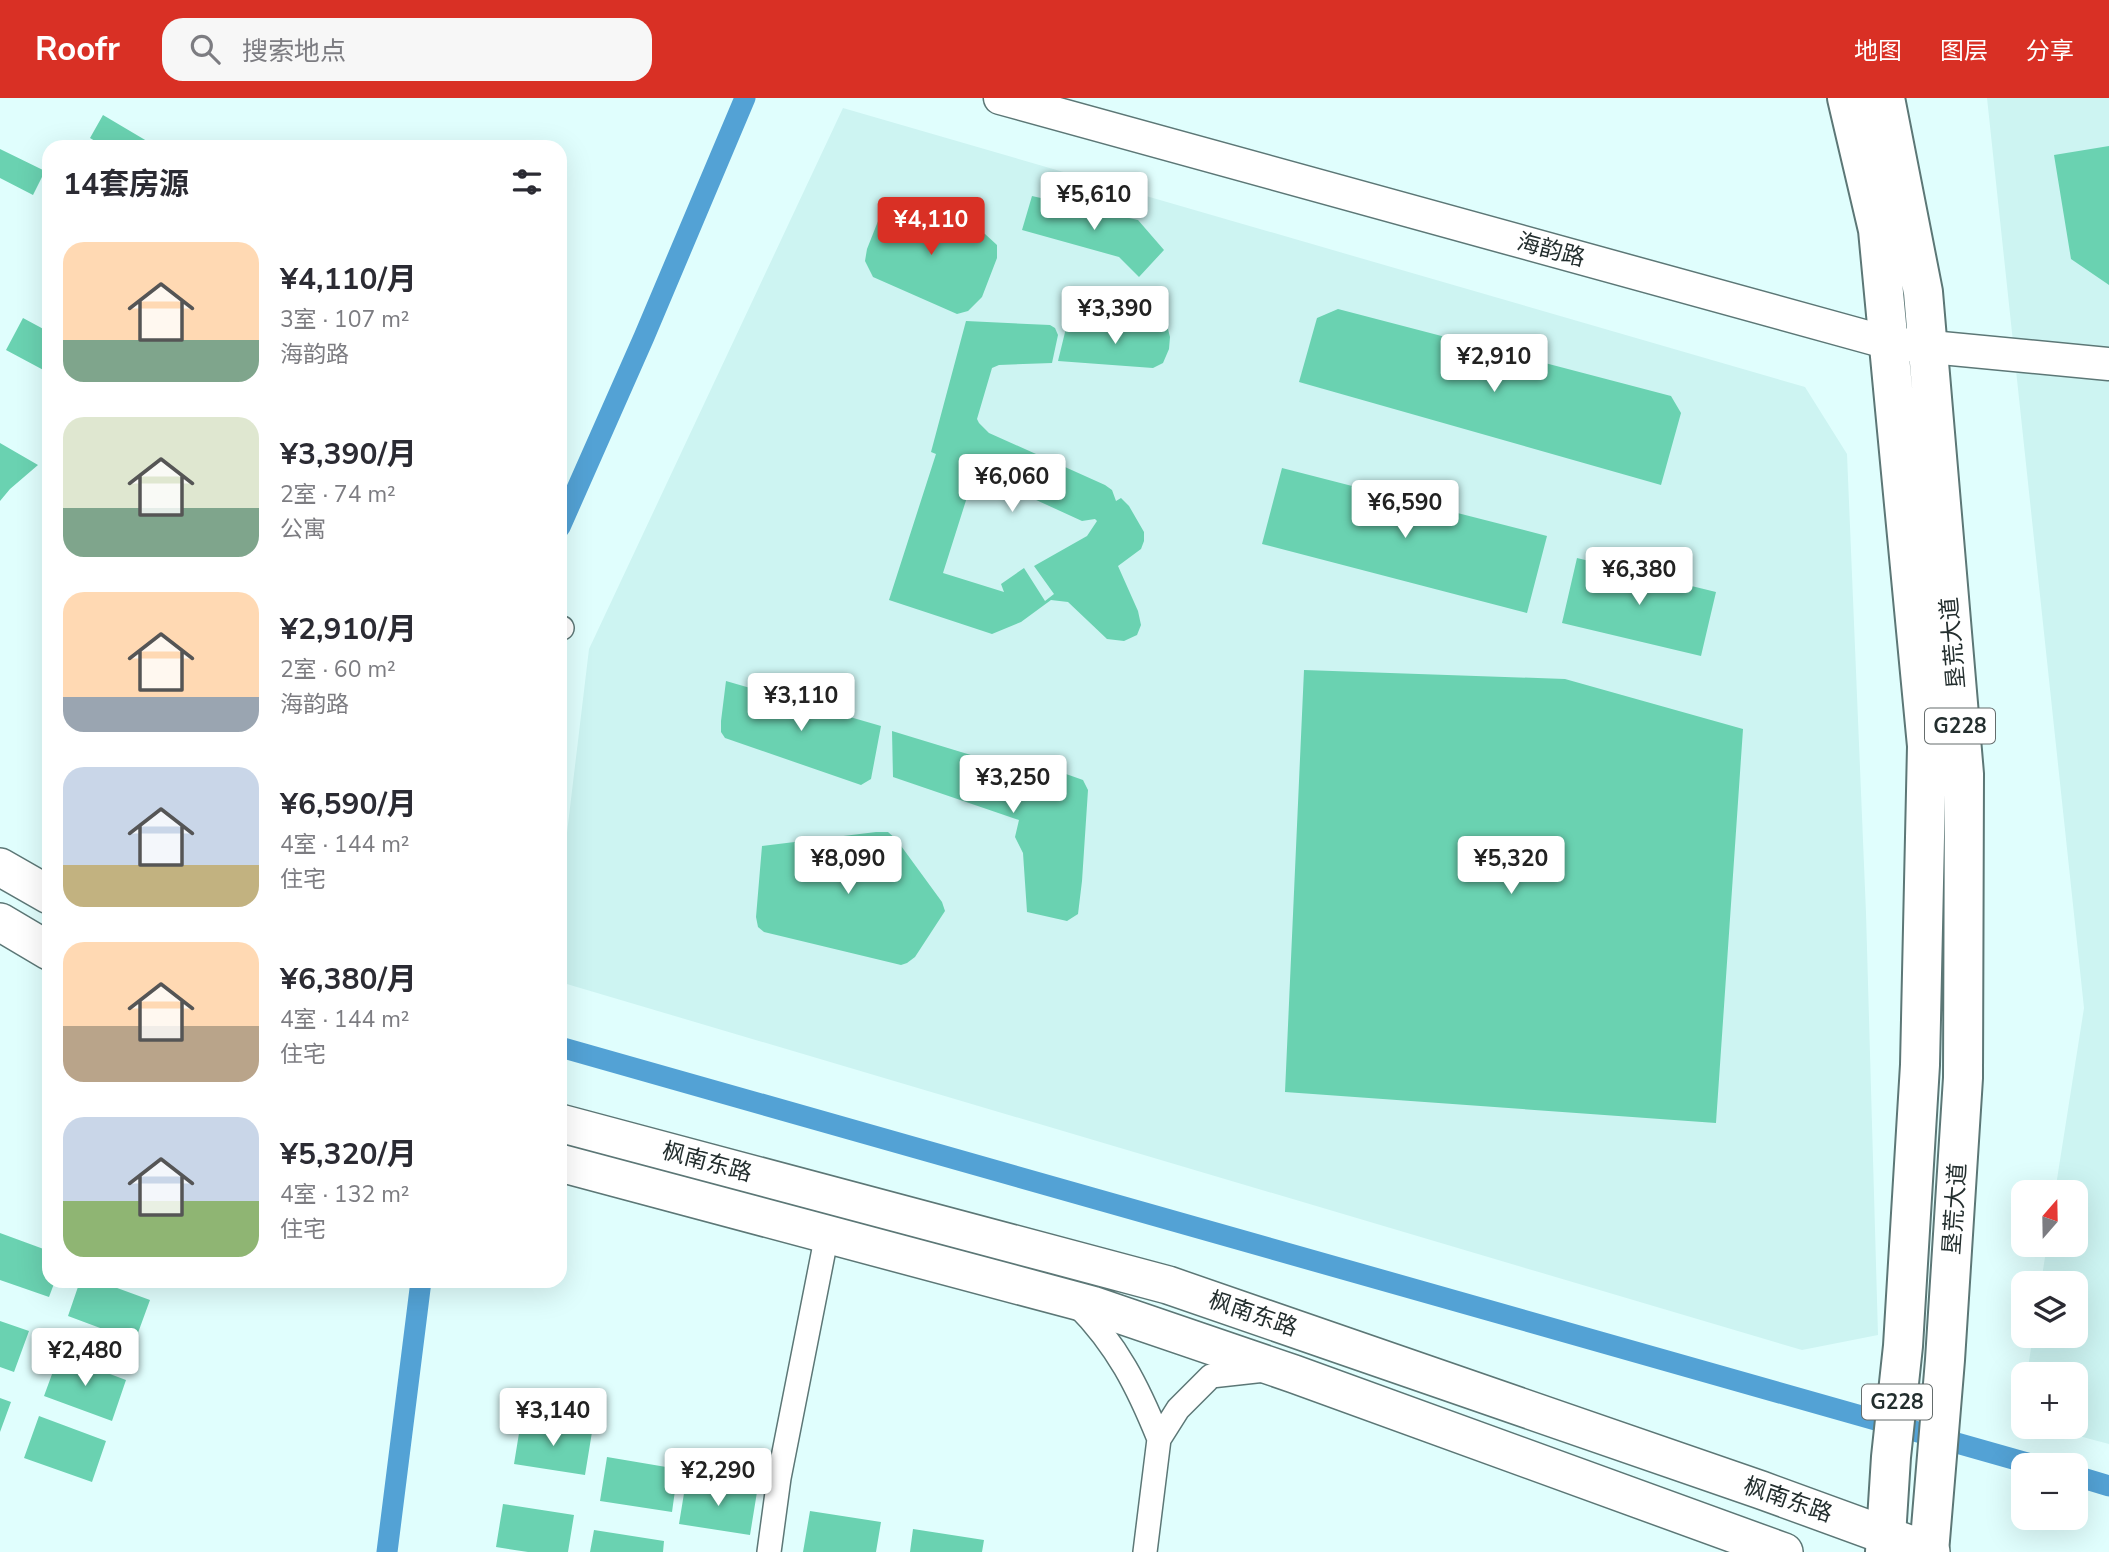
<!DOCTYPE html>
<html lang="zh">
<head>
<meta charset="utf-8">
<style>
  body { margin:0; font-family:"Nunito Sans","Noto Sans SC",sans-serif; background:#f7f7f7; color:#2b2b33; height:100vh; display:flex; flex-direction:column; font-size:26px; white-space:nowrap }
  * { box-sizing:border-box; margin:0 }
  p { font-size:23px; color:#7c7c81 }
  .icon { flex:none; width:38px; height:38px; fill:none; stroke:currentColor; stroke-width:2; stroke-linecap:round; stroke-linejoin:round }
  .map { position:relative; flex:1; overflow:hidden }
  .drawer { position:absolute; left:42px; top:42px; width:525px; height:1148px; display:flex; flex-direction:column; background:#fff; border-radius:21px; box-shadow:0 7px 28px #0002 }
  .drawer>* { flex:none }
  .needle { width:46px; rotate:20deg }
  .tools { position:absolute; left:2011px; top:1082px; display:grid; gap:14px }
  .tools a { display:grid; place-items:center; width:77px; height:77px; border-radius:14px; background:#fff; box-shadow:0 7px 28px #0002; font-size:35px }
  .price { position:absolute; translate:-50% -60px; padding:0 16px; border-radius:7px; background:#fff; color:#222; font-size:23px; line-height:46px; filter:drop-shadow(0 2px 4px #0008) }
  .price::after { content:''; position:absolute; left:50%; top:42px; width:21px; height:16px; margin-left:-10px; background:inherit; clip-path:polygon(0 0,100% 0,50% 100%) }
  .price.selected { background:#d93025; color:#fff }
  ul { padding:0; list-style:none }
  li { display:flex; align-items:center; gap:21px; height:175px; padding:0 21px }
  li span { display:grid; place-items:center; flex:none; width:196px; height:140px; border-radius:21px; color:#555 }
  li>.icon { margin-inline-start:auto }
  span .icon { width:84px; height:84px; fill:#fffc; stroke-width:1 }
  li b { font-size:30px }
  h2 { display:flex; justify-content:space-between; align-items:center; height:84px; padding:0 21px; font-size:30px }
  header { display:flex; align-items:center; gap:42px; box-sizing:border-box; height:98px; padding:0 35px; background:#d93025; color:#fff }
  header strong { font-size:33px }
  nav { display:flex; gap:38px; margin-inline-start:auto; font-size:24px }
  .search { width:490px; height:63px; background:#f7f7f7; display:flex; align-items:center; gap:18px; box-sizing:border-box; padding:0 24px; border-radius:21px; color:#7c7c81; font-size:26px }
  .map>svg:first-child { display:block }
  .built { fill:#cdf4f2 }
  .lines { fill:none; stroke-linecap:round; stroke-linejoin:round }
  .canal { stroke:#53a2d5; stroke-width:21 }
  .building { fill:#6ad2b1; fill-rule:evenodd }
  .street-casing { stroke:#5c7776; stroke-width:26 }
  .secondary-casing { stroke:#5c7776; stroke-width:35 }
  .primary-casing { stroke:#5c7776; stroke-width:40 }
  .highway-casing { stroke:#5c7776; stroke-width:42 }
  .street { stroke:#fff; stroke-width:23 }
  .secondary { stroke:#fff; stroke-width:32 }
  .primary { stroke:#fff; stroke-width:37 }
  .highway { stroke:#fff; stroke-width:38 }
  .labels { text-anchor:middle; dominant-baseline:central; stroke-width:6; stroke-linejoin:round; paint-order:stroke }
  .shield { fill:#fff; stroke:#656d6d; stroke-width:2 }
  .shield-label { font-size:21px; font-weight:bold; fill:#232e2e }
  .street-label { font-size:23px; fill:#232e2e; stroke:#fff }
</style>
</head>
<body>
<header>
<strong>Roofr</strong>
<div class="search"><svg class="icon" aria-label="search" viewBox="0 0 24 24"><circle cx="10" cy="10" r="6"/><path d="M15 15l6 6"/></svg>搜索地点</div>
<nav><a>地图</a><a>图层</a><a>分享</a></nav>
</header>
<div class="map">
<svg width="2109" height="1454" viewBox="0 0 2109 1454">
  <rect width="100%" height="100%" fill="#e0fefd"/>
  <path class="built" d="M1987,0H2109V1346L2041,1328H2076V1276H2027L2033,1237H2076V1185H2041L2047,1146H2076V1094H2055L2084,910Z
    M843,10L1805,289L1847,356L1866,815L1878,1237L1802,1252L560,884V793L589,551Z"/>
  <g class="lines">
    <path class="canal" d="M560,429L644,239L745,0
      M560,949L2034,1367
      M2076,1378L2109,1388
      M387,1454L421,1183"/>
  </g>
  <path class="building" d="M103,17L157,49H105L90,40Z
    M2109,48V187L2071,161L2054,57Z
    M0,51L45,73L33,97L0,80Z
    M1032,98L1138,122L1164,152L1139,179L1119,159L1022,132Z
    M910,106L985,136L997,147V160L982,199L968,213L957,216L873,179L865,163L867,151L882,113L887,107Z
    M1338,211L1671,298L1681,315L1661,387L1299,284L1317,220Z
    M23,220L49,234V275L6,252Z
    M966,223L1050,227L1055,230L1058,237L1052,265L999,267L992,270L977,321L979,325L989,335L1105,387L1112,392L1116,403L1121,400L1129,408L1144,434V443L1141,451L1118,468L1138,513L1141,527L1137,537L1124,543L1107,541L1068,504L1051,502L1021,524L992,536L889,502L936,356L931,354ZM975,374L1082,423L1095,421L1097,423L1087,438L1034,468L1054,496L1045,503L1024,470L1001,486L1004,494L943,475Z
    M1067,226L1168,231L1170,239L1169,251L1163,265L1153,270L1058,263Z
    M0,345L38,367L10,391L0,403Z
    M1282,370L1547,438L1527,515L1262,446Z
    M1577,460L1716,494L1701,558L1562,525Z
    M1304,572L1565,581L1743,631L1716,1025L1285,994Z
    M726,583L881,628L871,681L861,687L725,640L721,634V623Z
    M892,633L1066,686V676L1083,682L1088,692L1082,783L1078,816L1067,823L1027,814L1023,755L1015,739L1019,722L893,679Z
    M876,734H888L896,741L942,804L945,813L915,859L907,865L901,867L764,834L758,829L756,819L762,748Z
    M0,1135L49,1153V1183H55L49,1199L0,1182Z
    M80,1183H98L150,1202L135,1243L68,1218Z
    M0,1223L29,1233L14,1274L0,1269Z
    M59,1257L126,1282L112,1323L44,1298Z
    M0,1300L11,1304L0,1334Z
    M39,1318L106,1343L92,1384L24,1360Z
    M521,1323L592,1334L585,1377L514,1366Z
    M607,1359L678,1371L672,1414L600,1403Z
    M686,1383L757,1394L750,1437L679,1426Z
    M503,1406L574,1417L568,1454H528L496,1449Z
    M810,1413L881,1424L876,1454H803Z
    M913,1431L984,1442L982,1454H910Z
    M594,1432L664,1443L663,1454H590Z"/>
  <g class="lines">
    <defs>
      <path id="street" d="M560,529L562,530
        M1077,1207C1117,1247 1138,1289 1159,1341L1178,1311L1211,1278L1265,1272
        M769,1454L779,1380L827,1136
        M1145,1454L1159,1341"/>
      <path id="secondary" d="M1000,0L1889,245L2109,266"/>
      <path id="primary" d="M0,769L49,797
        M0,824L49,853
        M560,1025L1168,1187L1761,1392L1931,1454
        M560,1065L1092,1207L1294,1276L1784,1454"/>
      <path id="highway" d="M1847,0L1878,132L1927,648L1920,967L1903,1248L1891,1359L1885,1454
        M1885,0L1923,194L1964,676L1963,980L1945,1262L1929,1454"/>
    </defs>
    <use href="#street" class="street-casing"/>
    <use href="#secondary" class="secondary-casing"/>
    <use href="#primary" class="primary-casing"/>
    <use href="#highway" class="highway-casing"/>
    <use href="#street" class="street"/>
    <use href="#secondary" class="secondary"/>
    <use href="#primary" class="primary"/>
    <use href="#highway" class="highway"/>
  </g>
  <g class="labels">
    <g class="shield">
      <rect x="1925" y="610.5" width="70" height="35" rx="5"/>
      <rect x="1862" y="1286.5" width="70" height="35" rx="5"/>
    </g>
    <g class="shield-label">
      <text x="1960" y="628">G228</text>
      <text x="1897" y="1304">G228</text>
    </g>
    <g class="street-label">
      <text transform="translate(1551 152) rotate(15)">海韵路</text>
      <text transform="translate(1953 545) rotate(-95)">垦荒大道</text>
      <text transform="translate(707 1064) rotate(15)">枫南东路</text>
      <text transform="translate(1955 1111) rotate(-86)">垦荒大道</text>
      <text transform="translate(1253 1216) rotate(19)">枫南东路</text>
      <text transform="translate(1788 1402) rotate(19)">枫南东路</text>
    </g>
  </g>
</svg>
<div class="tools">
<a><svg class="needle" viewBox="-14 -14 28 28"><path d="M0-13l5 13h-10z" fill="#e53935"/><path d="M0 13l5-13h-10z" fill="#7c7c81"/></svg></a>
<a><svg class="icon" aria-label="layers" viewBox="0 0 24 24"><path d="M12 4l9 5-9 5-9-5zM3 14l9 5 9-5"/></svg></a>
<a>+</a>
<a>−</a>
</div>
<b class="price" style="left:1094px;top:134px">¥5,610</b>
<b class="price selected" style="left:931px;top:159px">¥4,110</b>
<b class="price" style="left:1115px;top:248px">¥3,390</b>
<b class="price" style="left:1494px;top:296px">¥2,910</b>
<b class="price" style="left:1012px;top:416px">¥6,060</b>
<b class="price" style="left:1405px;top:442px">¥6,590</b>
<b class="price" style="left:1639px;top:509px">¥6,380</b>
<b class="price" style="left:801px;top:635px">¥3,110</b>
<b class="price" style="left:1013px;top:717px">¥3,250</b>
<b class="price" style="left:848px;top:798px">¥8,090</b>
<b class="price" style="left:1511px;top:798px">¥5,320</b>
<b class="price" style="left:85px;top:1290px">¥2,480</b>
<b class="price" style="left:553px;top:1350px">¥3,140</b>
<b class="price" style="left:718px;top:1410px">¥2,290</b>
<section class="drawer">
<h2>14套房源<svg class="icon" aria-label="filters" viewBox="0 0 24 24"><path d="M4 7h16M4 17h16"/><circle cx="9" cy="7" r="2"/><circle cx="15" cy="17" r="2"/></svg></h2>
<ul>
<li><span style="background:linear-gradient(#ffd9b3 70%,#7fa58c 0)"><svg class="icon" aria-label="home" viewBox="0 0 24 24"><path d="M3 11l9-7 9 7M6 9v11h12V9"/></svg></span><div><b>¥4,110/月</b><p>3室 · 107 m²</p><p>海韵路</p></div></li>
<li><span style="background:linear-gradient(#dfe7d0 65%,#7fa58c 0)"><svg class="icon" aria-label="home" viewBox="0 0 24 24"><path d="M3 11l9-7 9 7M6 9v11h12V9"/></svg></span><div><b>¥3,390/月</b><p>2室 · 74 m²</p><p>公寓</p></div></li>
<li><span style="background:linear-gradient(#ffd9b3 75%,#9aa5b1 0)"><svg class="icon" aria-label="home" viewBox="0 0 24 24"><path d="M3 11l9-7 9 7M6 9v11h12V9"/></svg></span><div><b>¥2,910/月</b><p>2室 · 60 m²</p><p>海韵路</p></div></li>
<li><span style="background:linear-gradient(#c9d6e8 70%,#c2b280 0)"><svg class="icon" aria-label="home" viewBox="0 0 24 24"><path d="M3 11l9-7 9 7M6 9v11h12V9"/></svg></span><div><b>¥6,590/月</b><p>4室 · 144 m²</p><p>住宅</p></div></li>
<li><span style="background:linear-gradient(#ffd9b3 60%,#b9a48a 0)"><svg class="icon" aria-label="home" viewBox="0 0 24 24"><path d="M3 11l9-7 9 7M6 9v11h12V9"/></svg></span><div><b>¥6,380/月</b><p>4室 · 144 m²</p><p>住宅</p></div></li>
<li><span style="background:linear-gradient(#c9d6e8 60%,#8fb573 0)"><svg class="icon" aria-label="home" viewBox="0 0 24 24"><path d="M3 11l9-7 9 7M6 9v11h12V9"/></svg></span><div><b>¥5,320/月</b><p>4室 · 132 m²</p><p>住宅</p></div></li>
</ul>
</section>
</div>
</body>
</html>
